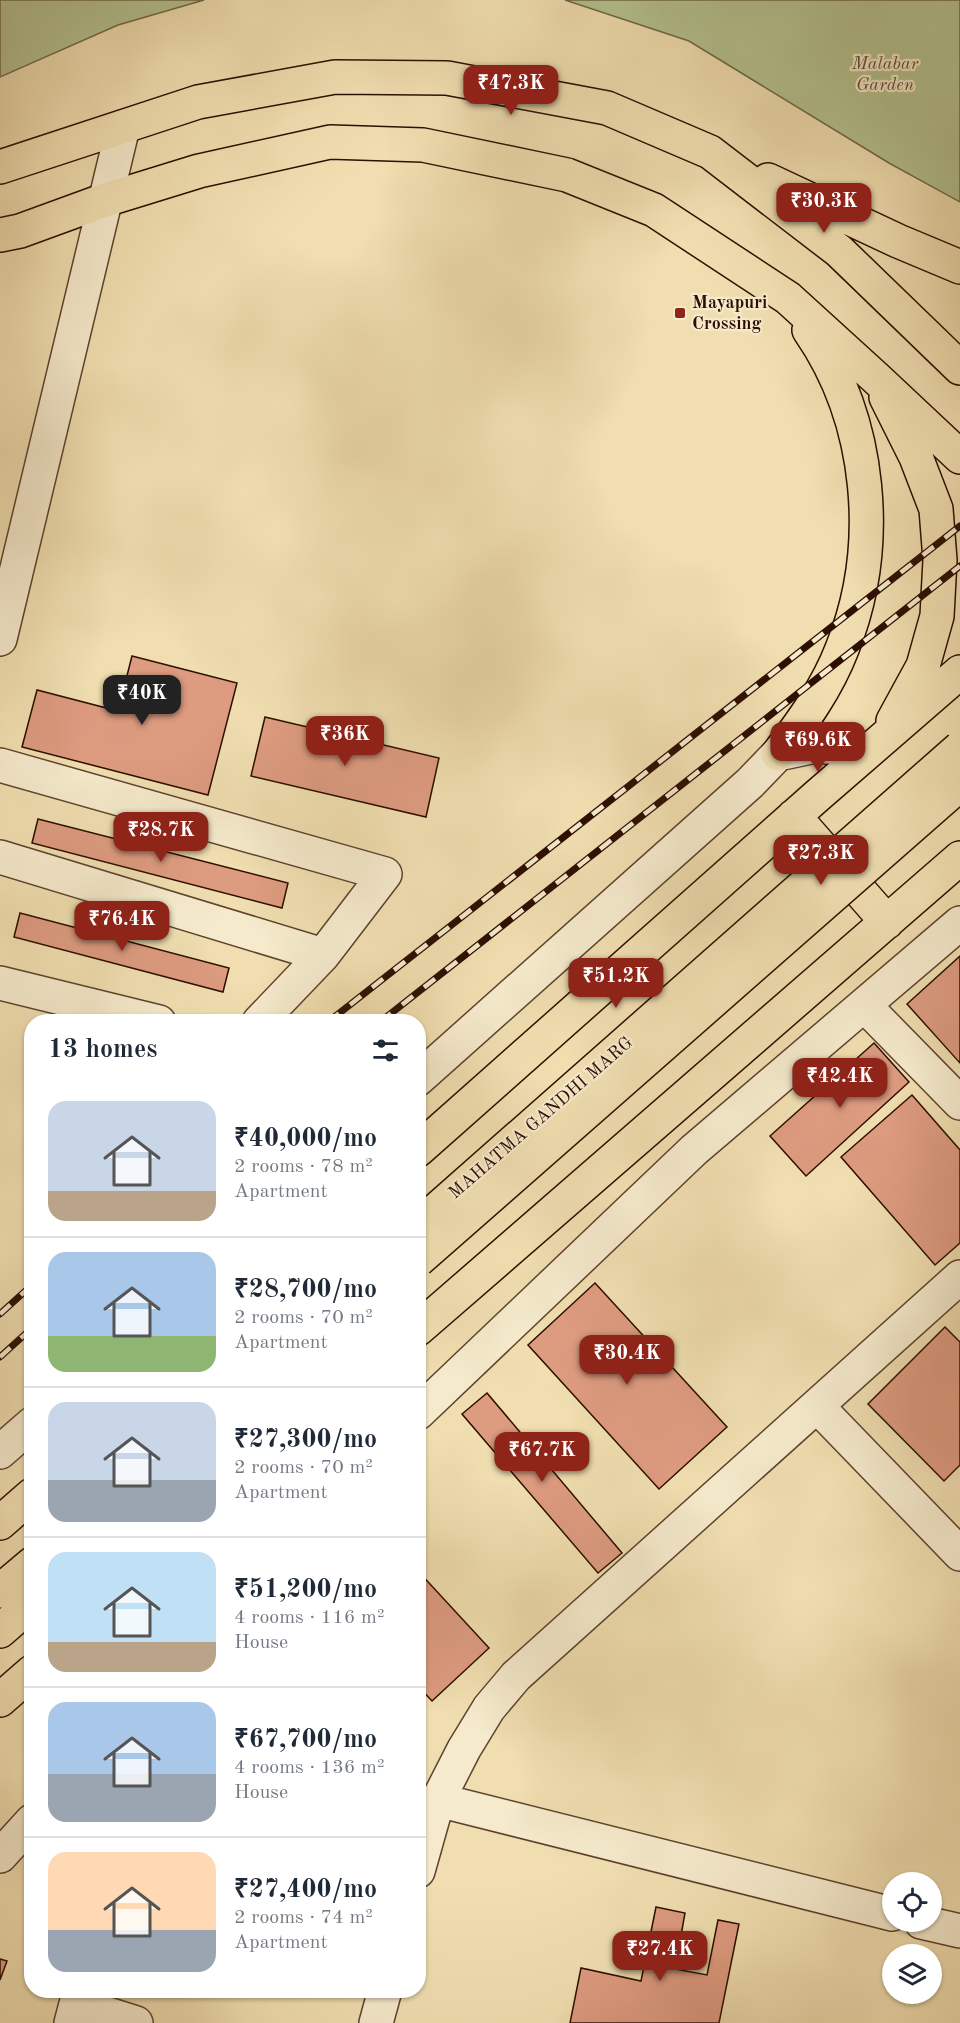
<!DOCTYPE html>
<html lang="en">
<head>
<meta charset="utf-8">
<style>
  body { margin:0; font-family:"Old Standard TT",serif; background:#f2f2f3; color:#1f2937; height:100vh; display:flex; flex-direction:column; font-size:22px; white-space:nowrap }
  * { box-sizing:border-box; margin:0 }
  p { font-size:20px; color:#747a83 }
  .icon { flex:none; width:33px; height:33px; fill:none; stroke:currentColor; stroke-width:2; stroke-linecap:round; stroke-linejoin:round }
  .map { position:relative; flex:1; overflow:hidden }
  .side { position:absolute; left:24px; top:1014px; width:402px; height:984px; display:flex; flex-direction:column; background:#fff; border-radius:24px; box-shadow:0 2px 4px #0004 }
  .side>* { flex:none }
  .controls { position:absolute; left:882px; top:1872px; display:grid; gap:12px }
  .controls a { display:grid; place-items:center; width:60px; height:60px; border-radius:50%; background:#fff; box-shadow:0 2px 4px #0004; font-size:30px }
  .price { position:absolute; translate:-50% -51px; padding:0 14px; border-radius:12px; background:#8f2418; color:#fff; font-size:20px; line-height:39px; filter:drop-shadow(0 2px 3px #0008) }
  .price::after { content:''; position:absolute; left:50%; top:36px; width:18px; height:14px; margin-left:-9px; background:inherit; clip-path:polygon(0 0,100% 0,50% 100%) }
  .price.current { background:#222; color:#fff }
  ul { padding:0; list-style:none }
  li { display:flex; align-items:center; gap:18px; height:150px; padding:0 24px }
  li+li { border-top:2px solid #e0e1e3 }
  li span { display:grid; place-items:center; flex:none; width:168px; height:120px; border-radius:18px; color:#555 }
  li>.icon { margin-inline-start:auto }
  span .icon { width:72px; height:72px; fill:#fffc; stroke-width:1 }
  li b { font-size:26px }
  h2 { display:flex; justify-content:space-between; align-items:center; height:72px; padding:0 24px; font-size:26px }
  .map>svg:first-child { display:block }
  .green { fill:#b4c290; stroke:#706848; stroke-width:1.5 }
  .building { fill:#dd9b80; stroke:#2d0e01; stroke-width:1.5 }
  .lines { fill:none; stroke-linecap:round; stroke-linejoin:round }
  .minor-casing { stroke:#5e422d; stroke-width:36 }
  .major-casing { stroke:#2d0e01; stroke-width:36 }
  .minor { stroke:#f5eacc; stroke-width:33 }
  .major { stroke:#f0deb0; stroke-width:33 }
  .rail-casing { stroke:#2d0e01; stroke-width:7 }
  .rail { stroke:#f5eacc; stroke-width:4.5; stroke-dasharray:14; stroke-linecap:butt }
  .major-bridge-casing { stroke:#2d0e01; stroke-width:36; stroke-linecap:butt }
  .major-bridge { stroke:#f0deb0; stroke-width:33 }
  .poi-dot { fill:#8f2418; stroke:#f5eacc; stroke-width:2 }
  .labels { text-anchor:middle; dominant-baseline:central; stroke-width:4.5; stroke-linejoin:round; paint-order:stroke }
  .park-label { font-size:18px; font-style:italic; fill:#5c4d33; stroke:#f5eacc }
  .poi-label { font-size:18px; font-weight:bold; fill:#2d0e01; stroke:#f5eacc; text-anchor:start }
  .street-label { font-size:18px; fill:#2d0e01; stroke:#f5eacc }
</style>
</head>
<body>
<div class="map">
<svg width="960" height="2023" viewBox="0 0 960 2023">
  <rect width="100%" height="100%" fill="#f0deb0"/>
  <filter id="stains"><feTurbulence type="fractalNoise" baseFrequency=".00333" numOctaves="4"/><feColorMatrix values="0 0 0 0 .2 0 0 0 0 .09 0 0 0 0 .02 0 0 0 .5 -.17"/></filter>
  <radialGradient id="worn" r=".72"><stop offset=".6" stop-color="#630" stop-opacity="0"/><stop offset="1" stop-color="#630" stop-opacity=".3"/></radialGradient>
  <path class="green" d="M0,0H204L118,25L0,77Z
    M565,0H960V202L889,163L689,41Z"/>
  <path class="building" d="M132,656L237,683L208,795L22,747L37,690L118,711Z
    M265,717L439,758L426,817L251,776Z
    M38,819L288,883L282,908L32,843Z
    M20,913L229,968L223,992L14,937Z
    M960,956V1063L907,1004Z
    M874,1043L909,1082L806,1176L770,1136Z
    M912,1095L960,1150V1243L935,1265L841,1157Z
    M595,1283L727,1427L659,1489L528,1345Z
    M945,1327L960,1342V1465L944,1481L868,1404Z
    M487,1393L622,1553L598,1573L462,1414Z
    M418,1571L489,1648L432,1701L418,1686Z
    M656,1907L685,1913L675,1969L707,1975L718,1920L739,1924L719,2023H570L581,1968L641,1981Z
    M0,1959L7,1961L0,1980Z"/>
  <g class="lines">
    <defs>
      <path id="minor" d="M0,639L123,127
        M0,765L385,874L323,955
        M0,857L323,955L259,1022
        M0,983L159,1022
        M864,1005L960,1103
        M418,1079L750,783L778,754L811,747H838L861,757
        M817,1406L960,1554
        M418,1413L694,1150L960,923
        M0,1452L32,1424
        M0,1856L32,1821
        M418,1871L438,1800
        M892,1914L438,1800L464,1749L489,1708L516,1676L960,1277
        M921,1922L960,1931
        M71,2023L76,2004L136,2023
        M376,2023L385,1990"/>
      <path id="major" d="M0,167L198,102L335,77L447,78L607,108L710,152L839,251L960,368
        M768,180L898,241L960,267
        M0,235L20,231L105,200L199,171L330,142L423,145L567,175L654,210L788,298L877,379L960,457
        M886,397L916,457L936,509L940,560L937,616L923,666L893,721
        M778,754C803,721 827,688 842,649C883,547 872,421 809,330
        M794,816L887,922
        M418,1150L817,796L960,672
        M418,1329L960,858
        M0,1523L32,1495
        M0,1591L32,1564
        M0,1631L32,1603
        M0,1700L32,1672"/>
    </defs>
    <use href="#minor" class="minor-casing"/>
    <use href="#major" class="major-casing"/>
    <use href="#minor" class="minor"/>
    <use href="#major" class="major"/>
    <defs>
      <path id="rail" d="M328,1022L960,526
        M380,1022L960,566
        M0,1314L32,1285
        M0,1357L32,1328"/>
    </defs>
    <use href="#rail" class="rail-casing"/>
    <use href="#rail" class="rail"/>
    <defs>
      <path id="major-bridge" d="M418,1226L960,748
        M418,1260L960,784"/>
    </defs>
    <use href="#major-bridge" class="major-bridge-casing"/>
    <use href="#major-bridge" class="major-bridge"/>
  </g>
  <rect class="poi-dot" x="674" y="307" width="12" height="12" rx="3"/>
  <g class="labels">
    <g class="park-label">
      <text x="885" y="64">Malabar<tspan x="885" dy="21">Garden</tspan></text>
    </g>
    <g class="poi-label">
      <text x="692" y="303">Mayapuri<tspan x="692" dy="21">Crossing</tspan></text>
    </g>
    <g class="street-label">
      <text transform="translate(541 1118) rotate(-41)">MAHATMA GANDHI MARG</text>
    </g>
  </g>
  <rect width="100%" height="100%" filter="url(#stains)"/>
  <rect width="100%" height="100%" fill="url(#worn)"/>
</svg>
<div class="controls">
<a><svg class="icon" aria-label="locate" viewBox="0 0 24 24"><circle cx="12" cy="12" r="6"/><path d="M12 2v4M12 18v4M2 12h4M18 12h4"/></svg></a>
<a><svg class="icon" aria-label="layers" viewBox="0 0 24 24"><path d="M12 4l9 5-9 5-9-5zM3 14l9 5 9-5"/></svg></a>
</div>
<b class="price" style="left:511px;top:116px">₹47.3K</b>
<b class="price" style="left:824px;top:234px">₹30.3K</b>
<b class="price current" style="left:142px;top:726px">₹40K</b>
<b class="price" style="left:345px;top:767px">₹36K</b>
<b class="price" style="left:818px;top:773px">₹69.6K</b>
<b class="price" style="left:161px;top:863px">₹28.7K</b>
<b class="price" style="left:821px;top:886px">₹27.3K</b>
<b class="price" style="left:122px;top:952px">₹76.4K</b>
<b class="price" style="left:616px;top:1009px">₹51.2K</b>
<b class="price" style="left:840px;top:1109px">₹42.4K</b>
<b class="price" style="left:627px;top:1386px">₹30.4K</b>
<b class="price" style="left:542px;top:1483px">₹67.7K</b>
<b class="price" style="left:660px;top:1982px">₹27.4K</b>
<section class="side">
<h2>13 homes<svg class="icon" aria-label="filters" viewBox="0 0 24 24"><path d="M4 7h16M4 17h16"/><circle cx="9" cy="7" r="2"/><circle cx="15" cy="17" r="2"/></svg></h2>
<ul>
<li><span style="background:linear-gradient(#c9d6e8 75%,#b9a48a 0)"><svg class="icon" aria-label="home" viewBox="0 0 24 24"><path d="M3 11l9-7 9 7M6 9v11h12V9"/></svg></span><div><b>₹40,000/mo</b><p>2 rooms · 78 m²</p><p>Apartment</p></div></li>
<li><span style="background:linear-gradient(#a9c7e8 70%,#8fb573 0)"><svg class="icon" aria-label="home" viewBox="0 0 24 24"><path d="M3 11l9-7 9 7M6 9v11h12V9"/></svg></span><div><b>₹28,700/mo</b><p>2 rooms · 70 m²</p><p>Apartment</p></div></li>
<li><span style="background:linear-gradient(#c9d6e8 65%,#9aa5b1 0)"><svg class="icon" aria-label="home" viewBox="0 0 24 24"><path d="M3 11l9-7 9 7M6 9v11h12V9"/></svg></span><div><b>₹27,300/mo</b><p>2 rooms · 70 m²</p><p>Apartment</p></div></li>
<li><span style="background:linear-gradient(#bfe0f5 75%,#b9a48a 0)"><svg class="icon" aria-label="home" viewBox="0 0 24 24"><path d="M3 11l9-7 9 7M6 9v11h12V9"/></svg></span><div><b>₹51,200/mo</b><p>4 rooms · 116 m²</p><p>House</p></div></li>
<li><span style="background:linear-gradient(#a9c7e8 60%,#9aa5b1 0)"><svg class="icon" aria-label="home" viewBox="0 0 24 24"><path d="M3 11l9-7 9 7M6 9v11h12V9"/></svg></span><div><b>₹67,700/mo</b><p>4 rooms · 136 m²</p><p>House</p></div></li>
<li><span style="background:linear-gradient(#ffd9b3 65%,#9aa5b1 0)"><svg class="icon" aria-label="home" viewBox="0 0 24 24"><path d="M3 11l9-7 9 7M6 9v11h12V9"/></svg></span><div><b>₹27,400/mo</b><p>2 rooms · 74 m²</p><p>Apartment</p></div></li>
</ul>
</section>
</div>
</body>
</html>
